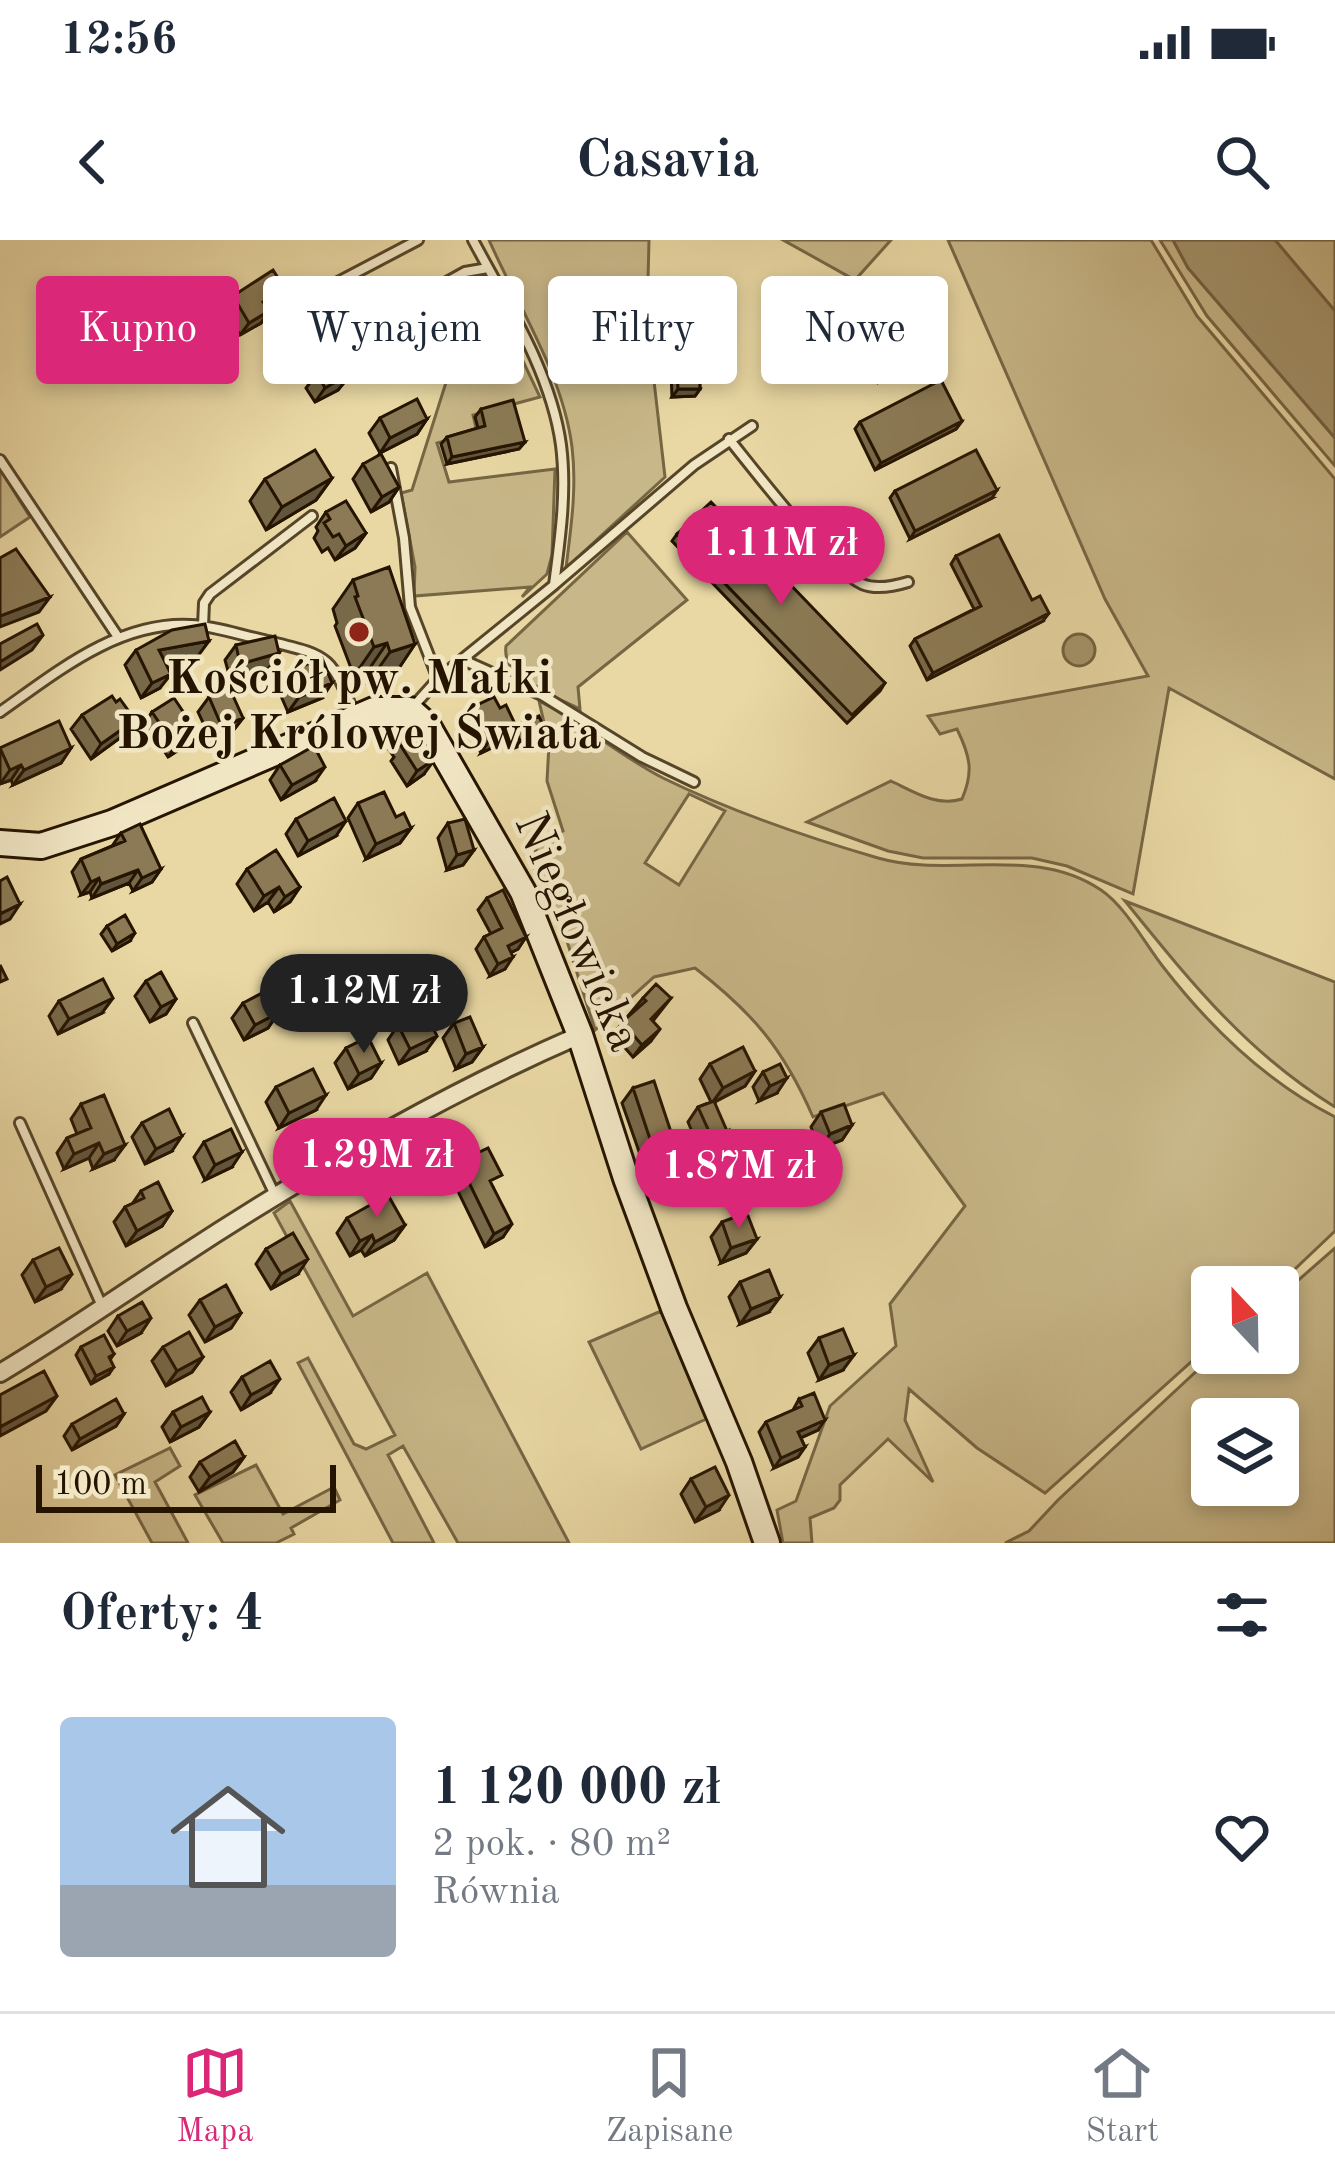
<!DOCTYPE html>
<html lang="pl">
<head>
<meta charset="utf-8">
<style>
  body { margin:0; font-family:"Old Standard TT",serif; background:#f2f2f3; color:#1f2937; height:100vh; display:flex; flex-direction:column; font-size:45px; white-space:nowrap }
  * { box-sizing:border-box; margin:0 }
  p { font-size:39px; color:#747a83 }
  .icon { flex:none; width:66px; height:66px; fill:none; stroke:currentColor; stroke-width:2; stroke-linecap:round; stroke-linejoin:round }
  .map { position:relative; height:1303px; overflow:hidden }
  .drawer { display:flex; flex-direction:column; background:#fff; flex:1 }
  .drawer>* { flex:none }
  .banner { position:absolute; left:36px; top:36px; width:1263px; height:108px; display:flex; gap:24px }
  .needle { width:78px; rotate:338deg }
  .fabs { position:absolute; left:1191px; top:1026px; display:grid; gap:24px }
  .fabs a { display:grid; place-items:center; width:108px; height:108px; border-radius:12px; background:#fff; box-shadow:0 6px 18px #0003; font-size:60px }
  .scale { position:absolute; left:36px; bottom:30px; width:300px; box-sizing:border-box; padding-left:12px; border:6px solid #251400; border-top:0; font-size:33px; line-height:42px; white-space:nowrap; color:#251400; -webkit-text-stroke:9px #f1e6c4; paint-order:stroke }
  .price { position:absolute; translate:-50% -102px; padding:0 27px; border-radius:42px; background:#db2777; color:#fff; font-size:39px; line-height:78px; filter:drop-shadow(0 3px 6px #0008) }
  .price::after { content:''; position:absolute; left:50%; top:72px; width:36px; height:27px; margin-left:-18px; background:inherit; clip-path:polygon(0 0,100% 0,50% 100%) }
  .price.selected { background:#222; color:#fff }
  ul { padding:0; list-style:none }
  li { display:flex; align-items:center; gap:36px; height:300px; padding:0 60px }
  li+li { border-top:3px solid #e0e1e3 }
  li span { display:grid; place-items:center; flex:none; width:336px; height:240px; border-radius:12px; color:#555 }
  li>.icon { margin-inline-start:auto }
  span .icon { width:144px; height:144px; fill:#fffc; stroke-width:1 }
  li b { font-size:51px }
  h2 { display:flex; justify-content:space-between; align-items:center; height:144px; padding:0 60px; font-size:51px }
  .tag { padding:0 42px; border-radius:12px; background:#fff; box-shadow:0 6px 18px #0003; font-size:42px; line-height:108px }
  .tag.selected { background:#db2777; color:#fff }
  .status { display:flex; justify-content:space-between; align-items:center; height:84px; padding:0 60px; background:#fff; direction:ltr }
  .status svg { height:33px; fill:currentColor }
  header { display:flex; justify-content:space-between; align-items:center; height:156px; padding:0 60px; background:#fff; font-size:54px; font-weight:700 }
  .dock { display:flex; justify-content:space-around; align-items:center; height:168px; border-top:3px solid #e0e1e3; background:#fff; font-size:33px; color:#747a83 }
  .dock a { display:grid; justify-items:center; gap:6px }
  .dock .selected { color:#db2777 }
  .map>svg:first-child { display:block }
  .green { fill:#c8b788; stroke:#766644; stroke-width:3; fill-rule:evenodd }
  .water { fill:#a6956c; stroke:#726141; stroke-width:3 }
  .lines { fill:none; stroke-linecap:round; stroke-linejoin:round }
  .lane-casing { stroke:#564529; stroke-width:14 }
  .street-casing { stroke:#564529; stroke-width:22 }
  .secondary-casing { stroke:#251400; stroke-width:30 }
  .lane { stroke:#f1e6c4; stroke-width:8 }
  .street { stroke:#f1e6c4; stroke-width:16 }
  .secondary { stroke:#f1e6c4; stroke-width:24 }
  .wall { fill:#786949; stroke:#251400; stroke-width:3 }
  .shaded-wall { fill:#61553c; stroke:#251400; stroke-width:3 }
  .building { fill:#8b7a55; stroke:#251400; stroke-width:3 }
  .poi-dot { fill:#8f2418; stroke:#f1e6c4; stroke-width:4.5 }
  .labels { text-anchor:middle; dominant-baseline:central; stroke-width:9; stroke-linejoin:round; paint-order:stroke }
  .poi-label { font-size:48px; font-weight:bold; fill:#251400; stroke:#f1e6c4 }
  .street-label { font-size:48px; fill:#251400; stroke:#f1e6c4 }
</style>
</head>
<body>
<div class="status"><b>12:56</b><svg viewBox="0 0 49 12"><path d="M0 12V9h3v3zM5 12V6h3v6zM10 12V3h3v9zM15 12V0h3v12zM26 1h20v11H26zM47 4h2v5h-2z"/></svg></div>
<header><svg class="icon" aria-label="back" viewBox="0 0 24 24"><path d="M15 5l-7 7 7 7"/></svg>Casavia<svg class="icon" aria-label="search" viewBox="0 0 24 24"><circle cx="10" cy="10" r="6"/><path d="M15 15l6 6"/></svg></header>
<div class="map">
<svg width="1335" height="1303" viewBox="0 0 1335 1303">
  <rect width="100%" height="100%" fill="#e9d8a4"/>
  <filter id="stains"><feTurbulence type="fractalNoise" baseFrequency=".00167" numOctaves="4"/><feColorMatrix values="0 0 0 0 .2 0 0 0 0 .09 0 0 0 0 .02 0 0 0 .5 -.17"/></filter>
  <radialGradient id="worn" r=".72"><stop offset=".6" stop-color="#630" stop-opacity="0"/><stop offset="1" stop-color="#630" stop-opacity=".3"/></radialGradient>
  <path class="green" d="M489,0H649L647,80L665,237L566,328C571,287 577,248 572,207C563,135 518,66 489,0Z
    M783,0H891L855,40Z
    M948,0H1151L1197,76L1335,239V539L1169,448L1133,654L1067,626L1032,618H923L888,611L807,582L891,541C914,552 937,567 962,559C974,531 970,516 957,489L940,494L928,476L1148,436L1105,359Z
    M1160,0H1173L1188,28L1335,198V226L1207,76Z
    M1275,0H1335V71Z
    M476,35L484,39L540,157L473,175L477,192L437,203L449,242L555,229L552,315L547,334L522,357L530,347L414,356L415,327L401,253L412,250L449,133L424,60Z
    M0,229L30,277L0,297Z
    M627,292L687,360L578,447L580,469C554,455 501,441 506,406Z
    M539,461C583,483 620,516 663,538C730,571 806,597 878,618C951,639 1034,604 1101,650C1126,667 1145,704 1164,728C1210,787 1268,843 1335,877V991L1276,1047H1212V1103L1045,1253L977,1208L909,1149L905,1180L933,1242L888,1199L840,1245V1260L834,1268L810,1278L812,1303H783L777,1270L796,1261L830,1166L896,1106L890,1064L965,966L883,853L813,877C783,808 753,773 695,728L654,737L595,790L561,682L531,622L540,601L563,591L547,541L549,504ZM689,554L725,571L679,645L645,623Z
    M1125,661L1335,742V867C1246,812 1190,741 1125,661Z
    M290,961L353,1076L427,1033L569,1303H458L403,1206L388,1215L434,1303H393L298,1123L308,1118L354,1204L366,1209L395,1195L274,973Z
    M1335,1008V1303H1005L1029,1291L1058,1260L1216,1113H1278V1058ZM1212,1179H1278V1245H1212Z
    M661,1071L706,1179L641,1209L589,1102Z
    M170,1208L180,1226L155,1242L188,1303H152L115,1235Z
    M256,1225L283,1274L334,1247L340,1260L291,1288L294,1294L276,1303H223L195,1255Z"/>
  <path class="water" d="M1173,0H1275L1335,71V198L1188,28Z
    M1063 410a16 16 0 1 1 32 0a16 16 0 1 1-32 0Z"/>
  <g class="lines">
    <defs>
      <path id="lane" d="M279,73L418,0
        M311,117L465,32L488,28
        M729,199C755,231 829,328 862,344C876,350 895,346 908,342
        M0,220L118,397
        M391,228L404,298L410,367L438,439
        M555,344L694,225L752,186
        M203,386L204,363L210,354L312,276
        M463,420L542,455L642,517L694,542
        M411,469L438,439L554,345C560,299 567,252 561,205C551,132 507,64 473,0
        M0,472C57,432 118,381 191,385C215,386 240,395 264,400C328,416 330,412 355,476
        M193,783L275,955
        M20,883L102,1066"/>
      <path id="street" d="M0,1133C61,1097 119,1056 178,1018C306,934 439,856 580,795"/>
      <path id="secondary" d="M0,603L41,606L112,583L374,470H410L427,485L523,652L580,795L626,938L674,1068L739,1222L767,1303"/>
    </defs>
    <use href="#lane" class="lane-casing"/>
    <use href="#street" class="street-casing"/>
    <use href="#secondary" class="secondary-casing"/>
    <use href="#lane" class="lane"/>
    <use href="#street" class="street"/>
    <use href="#secondary" class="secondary"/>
  </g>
  <path class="wall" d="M285,49L277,61L267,67L269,71L261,83L240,95L224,68L233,56Z
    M673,51L707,120L699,121L700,149L695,156L672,157L668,59Z
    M865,93L926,112L921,119L881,141L860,101Z
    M318,119L359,124L338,150L315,162L306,148L312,140L308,134Z
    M481,169L525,202L519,209L447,224L441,204L447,197L478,188L475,177Z
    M380,178L427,179L417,194L380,213L369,193Z
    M962,181L956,189L875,230L855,189L860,182Z
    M363,224L399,247L389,262L371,272L353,239Z
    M332,238L316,260L266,290L250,261L265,239Z
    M895,251L992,258L910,299L890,258Z
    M326,272L366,293L355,308L335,320L328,308L322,312L314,298L318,291L316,287Z
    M677,294L885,443L880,451L847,483L672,301Z
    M956,316L1043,381L927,440L910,406L915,399L974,369L951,324Z
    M353,340L415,404L395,434L369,442L367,432L354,436L335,386L337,383L333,369Z
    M236,405L279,413L269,428L230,438L225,420Z
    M136,410L198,416L165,422L160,448L141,458L125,425Z
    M288,432L322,458L288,472L277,447Z
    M209,457L243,478L232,492L212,502L198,472Z
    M475,466L516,485L545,490L540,497L514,508L509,496L506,501L481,513L465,481Z
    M152,472L185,506L168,517L159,503L154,506L142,487Z
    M82,475L135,480L124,495L91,519L71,489Z
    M399,495L424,534L407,546L391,521L394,517L389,510Z
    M0,508H71L61,523L13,545L11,540L0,544Z
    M280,525L315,541L281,560L270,540Z
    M358,563L396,577L411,588L400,603L366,619L348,578Z
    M296,579L336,596L298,616L286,594Z
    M448,583L474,610L463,625L447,630L438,598Z
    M121,593L161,629L152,642L133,651L129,643L92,658L90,652L81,655L72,632L81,619L112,606Z
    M247,629L300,647L290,662L274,672L268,662L254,671L237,644Z
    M487,658L526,697L518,709L511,712L505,729L490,736L476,709L484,697L491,694L478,670Z
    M107,686L130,701L112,711L101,694Z
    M371,731L400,750L370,765L361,746Z
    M146,741L176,759L166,774L150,782L135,756Z
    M643,758H671L653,781L651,801L633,817L613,794Z
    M59,761L102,773L58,794L49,776Z
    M243,763L278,773L268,788L244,800L232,778Z
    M454,783L483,807L472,822L456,829L443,798Z
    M398,785L426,811L399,824L388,800Z
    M346,808L381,823L371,838L348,849L335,823Z
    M710,824L755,831L745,846L715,862L717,906L701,913L688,882L698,867L711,862L700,839Z
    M763,832L777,853L759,861L753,847Z
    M276,847L316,870L279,888L266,862Z
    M633,848L662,912L642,920L622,863Z
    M81,864L114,920L93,929L89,918L64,929L57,913L67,898L77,894L71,879Z
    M821,872L852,885L842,900L819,909L811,887Z
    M142,883L172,911L145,924L132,897Z
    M204,902L232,927L205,940L194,917Z
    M753,905L804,931L793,946L756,959L742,920Z
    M459,922L493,947L503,997L485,1007L450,935Z
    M141,951L172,971L162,986L126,1006L114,982L125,967L132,964Z
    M347,978L405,985L394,1000L365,1016L361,1010L350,1016L337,993Z
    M722,982L757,999L746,1013L721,1023L711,997Z
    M266,1009L298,1034L271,1049L256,1024Z
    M33,1020L61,1049L35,1062L22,1035Z
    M740,1042L769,1072L740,1084L729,1057Z
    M200,1060L241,1073L231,1088L205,1102L189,1075Z
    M118,1076L141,1093L117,1106L108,1091Z
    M819,1098L843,1130L819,1140L808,1113Z
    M81,1107L114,1114L110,1120L109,1134L91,1144L76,1115Z
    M163,1107L203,1117L192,1132L166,1146L152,1121Z
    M242,1137L270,1153L241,1170L231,1152Z
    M799,1159L818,1190L801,1198L805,1207L798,1217L774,1228L759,1192L766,1182L793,1170Z
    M173,1172H210L199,1187L170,1202L162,1187Z
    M124,1174L116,1186L72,1210L64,1196L72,1184Z
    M244,1217L233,1232L199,1252L190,1237L200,1222Z
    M691,1239L719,1270L695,1282L681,1254Z"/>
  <path class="shaded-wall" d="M285,49L277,61L255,74L263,62Z
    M269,71L261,83L240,95L249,83Z
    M926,112L921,119L881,141L886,133Z
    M699,113H712L707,120L693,121Z
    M359,124L338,150L315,162L325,148Z
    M678,149H700L695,156L672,157Z
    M427,179L417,194L380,213L390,198Z
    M962,181L956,189L875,230L881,223Z
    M525,202L519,209L447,224L452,217Z
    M332,238L316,260L266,290L282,267Z
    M399,247L389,262L371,272L382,257Z
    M997,250L992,258L910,299L915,291Z
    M366,293L355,308L335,320L346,306Z
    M50,357L39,372L0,387V376Z
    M1049,373L1043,381L927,440L933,433Z
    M43,395L32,410L0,430V422Z
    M209,401L198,416L148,425L159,410Z
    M387,403L367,432L354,436L374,407Z
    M415,404L395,434L369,442L390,412Z
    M279,413L269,428L230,438L240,424Z
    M171,434L160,448L141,458L152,443Z
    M332,443L322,458L288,472L299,457Z
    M243,478L232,492L212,502L222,487Z
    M135,480L124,495L91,519L101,504Z
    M516,486L506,501L481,513L491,498Z
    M545,490L540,497L514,508L520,501Z
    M196,491L185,506L168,517L178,502Z
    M71,508L61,523L13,545L24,530Z
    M435,519L424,534L407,546L417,531Z
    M21,525L11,540L0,544L10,530Z
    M325,527L315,541L281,560L292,545Z
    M346,581L336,596L298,616L308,601Z
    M411,588L400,603L366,619L376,604Z
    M474,610L463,625L447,630L457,615Z
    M161,629L152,642L133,651L142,638Z
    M138,630L129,643L92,658L101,644Z
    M99,638L90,652L81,655L91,642Z
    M279,647L268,662L254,671L264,656Z
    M300,647L290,662L274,672L285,657Z
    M20,664L10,679L0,684V674Z
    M135,693L130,701L112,711L117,704Z
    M526,697L518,709L500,718L508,706Z
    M513,717L505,729L490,736L498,724Z
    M410,735L400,750L370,765L381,750Z
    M113,758L102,773L58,794L69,779Z
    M176,759L166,774L150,782L161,767Z
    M278,773L268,788L244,800L255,785Z
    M660,789L651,801L633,817L642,805Z
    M437,796L426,811L399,824L410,809Z
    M483,807L472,822L456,829L466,814Z
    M381,823L371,838L348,849L359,834Z
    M755,831L745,846L712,863L723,848Z
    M787,838L777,853L759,861L770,846Z
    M326,855L316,870L279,888L289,873Z
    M852,885L842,900L819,909L830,894Z
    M727,891L717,906L701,913L712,898Z
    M182,896L172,911L145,924L156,909Z
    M673,898L662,912L642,920L652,905Z
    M99,903L89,918L64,929L74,914Z
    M125,905L114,920L93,929L104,914Z
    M242,912L232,927L205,940L215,925Z
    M804,931L793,946L756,959L767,944Z
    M172,971L162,986L126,1006L137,991Z
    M512,984L503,997L485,1007L494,994Z
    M405,985L394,1000L365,1016L375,1002Z
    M372,995L361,1010L350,1016L360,1001Z
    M757,999L746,1013L721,1023L731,1008Z
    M308,1019L298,1034L271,1049L281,1034Z
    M72,1034L61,1049L35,1062L46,1047Z
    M780,1057L769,1072L740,1084L751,1069Z
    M241,1073L231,1088L205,1102L215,1087Z
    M151,1078L141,1093L117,1106L127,1091Z
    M854,1115L843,1130L819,1140L829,1125Z
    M203,1117L192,1132L166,1146L177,1131Z
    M114,1127L109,1134L91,1144L96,1136Z
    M280,1139L270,1153L241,1170L251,1155Z
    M57,1156L46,1171L0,1196V1187Z
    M210,1172L199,1187L170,1202L181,1187Z
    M124,1174L116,1186L72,1210L80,1199Z
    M825,1180L818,1190L791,1202L798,1192Z
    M805,1207L798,1217L774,1228L781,1218Z
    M244,1217L233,1232L199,1252L210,1237Z
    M729,1255L719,1270L695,1282L706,1267Z"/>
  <path class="building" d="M273,30L285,49L263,62L269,71L249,83L233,56Z
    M709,50L712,113H699L700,149H678L673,51Z
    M905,72L926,112L886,133L865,93Z
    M346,103L359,124L346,132L348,135L325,148L317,133L324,129L318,119Z
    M941,140L962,181L881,223L860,182Z
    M417,159L427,179L390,198L380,178Z
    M513,160L525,202L452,217L447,197L485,186L481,169Z
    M315,210L332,238L282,267L265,239Z
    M976,210L997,250L915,291L895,251Z
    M381,214L399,247L382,257L363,224Z
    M346,261L366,293L346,306L339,294L333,297L324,283L330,279L326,272Z
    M711,262L885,443L852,475L677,294Z
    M999,295L1032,360L1040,356L1049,373L933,433L915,399L981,366L956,316Z
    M16,309L50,357L0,376V318Z
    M389,327L415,404L390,412L387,403L374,407L355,357L358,356L353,340Z
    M37,384L43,395L0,422V404Z
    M205,384L209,401L159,410L171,434L152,443L136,410L172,390Z
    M275,396L279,413L240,424L236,405Z
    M322,418L332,443L299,457L288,432Z
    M229,447L243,478L222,487L209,457Z
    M112,456L116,462L120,459L135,480L101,504L82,475Z
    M494,457L500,468L506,465L516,486L491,498L475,466Z
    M174,458L196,491L178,502L169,488L165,491L152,472Z
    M539,476L545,490L520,501L514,486Z
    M59,481L71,508L24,530L21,525L10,530L0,508Z
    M413,486L435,519L417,531L401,506L405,504L399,495Z
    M314,506L325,527L292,545L280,525Z
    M384,552L396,577L404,573L411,588L376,604L358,563Z
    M334,558L346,581L308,601L296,579Z
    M465,579L474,610L457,615L448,583Z
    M140,584L161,629L142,638L138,630L101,644L99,638L91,642L81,619L125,601L121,593Z
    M276,610L300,647L285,657L279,647L264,656L247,629Z
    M7,637L20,664L0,674V641Z
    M503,650L526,697L508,706L513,717L498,724L484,697L502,688L487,658Z
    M125,675L135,693L117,704L107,686Z
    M401,716L410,735L381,750L371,731Z
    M0,725L7,739L0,742Z
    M161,732L176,759L161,767L146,741Z
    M103,739L113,758L69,779L59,761Z
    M656,744L671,758L651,779L660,789L642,805L622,782L646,761L643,758Z
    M266,751L278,773L255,785L243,763Z
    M425,772L437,796L410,809L398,785Z
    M470,777L483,807L466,814L454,783Z
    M368,797L381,823L359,834L346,808Z
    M743,807L755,831L723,848L710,824Z
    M780,824L787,838L770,846L763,832Z
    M313,829L326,855L289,873L276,847Z
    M654,841L673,898L652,905L633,848Z
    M104,855L125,905L104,914L99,903L74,914L67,898L91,888L81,864Z
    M714,861L727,891L712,898L698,867Z
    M844,864L852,885L830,894L821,872Z
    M169,869L182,896L156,909L142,883Z
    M231,889L242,912L215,925L204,902Z
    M790,892L804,931L767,944L753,905Z
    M488,908L502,935L490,941L512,984L494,994L459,922Z
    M158,942L172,971L137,991L125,967L144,958L141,951Z
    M388,955L405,985L375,1002L372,995L360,1001L347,978Z
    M743,974L748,976L757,999L731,1008L722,982Z
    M293,993L308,1019L281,1034L266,1009Z
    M59,1008L72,1034L46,1047L33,1020Z
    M769,1030L780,1057L751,1069L740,1042Z
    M226,1045L241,1073L215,1087L200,1060Z
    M142,1062L151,1078L127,1091L118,1076Z
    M843,1089L854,1115L829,1125L819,1098Z
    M189,1092L203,1117L177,1131L163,1107Z
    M104,1095L114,1114L109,1117L114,1127L96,1136L81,1107Z
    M270,1121L280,1139L251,1155L242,1137Z
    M44,1131L57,1156L0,1187V1155Z
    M814,1153L825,1180L798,1192L805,1207L781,1218L766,1182L802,1166L799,1159Z
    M202,1157L210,1172L181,1187L173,1172Z
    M116,1159L124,1174L80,1199L72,1184Z
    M235,1201L244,1217L210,1237L200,1222Z
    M715,1227L729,1255L706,1267L691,1239Z"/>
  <circle class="poi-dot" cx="359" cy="392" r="12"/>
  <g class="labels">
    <g class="poi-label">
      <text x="359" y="440">Kościół pw. Matki<tspan x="359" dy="55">Bożej Królowej Świata</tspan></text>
    </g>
    <g class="street-label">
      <text transform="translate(576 692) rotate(67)">Niegłowicka</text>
    </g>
  </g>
  <rect width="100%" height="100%" filter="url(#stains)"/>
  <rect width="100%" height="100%" fill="url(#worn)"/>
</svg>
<div class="fabs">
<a><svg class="needle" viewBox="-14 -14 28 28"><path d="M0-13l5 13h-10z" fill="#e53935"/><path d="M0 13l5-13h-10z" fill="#747a83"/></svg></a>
<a><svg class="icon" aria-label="layers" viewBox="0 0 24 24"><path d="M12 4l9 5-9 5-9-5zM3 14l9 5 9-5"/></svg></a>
</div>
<div class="scale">100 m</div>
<b class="price" style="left:781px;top:368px">1.11M zł</b>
<b class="price selected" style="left:364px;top:816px">1.12M zł</b>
<b class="price" style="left:377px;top:980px">1.29M zł</b>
<b class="price" style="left:739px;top:991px">1.87M zł</b>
<div class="banner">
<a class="tag selected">Kupno</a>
<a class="tag">Wynajem</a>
<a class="tag">Filtry</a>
<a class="tag">Nowe</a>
</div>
</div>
<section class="drawer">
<h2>Oferty: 4<svg class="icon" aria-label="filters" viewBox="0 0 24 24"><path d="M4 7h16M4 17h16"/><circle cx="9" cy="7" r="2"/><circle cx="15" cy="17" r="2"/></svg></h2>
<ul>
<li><span style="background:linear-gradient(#a9c7e8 70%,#9aa5b1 0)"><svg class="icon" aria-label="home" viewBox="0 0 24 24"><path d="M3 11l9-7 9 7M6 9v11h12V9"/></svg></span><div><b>1 120 000 zł</b><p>2 pok. · 80 m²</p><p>Równia</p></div><svg class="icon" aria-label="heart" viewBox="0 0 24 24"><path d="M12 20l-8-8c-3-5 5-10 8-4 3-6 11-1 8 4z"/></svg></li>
</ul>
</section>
<nav class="dock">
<a class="selected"><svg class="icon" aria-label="map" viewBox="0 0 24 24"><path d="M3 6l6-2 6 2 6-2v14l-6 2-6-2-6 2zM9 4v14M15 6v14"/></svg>Mapa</a>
<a><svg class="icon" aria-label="saved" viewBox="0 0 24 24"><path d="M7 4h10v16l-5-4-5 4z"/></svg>Zapisane</a>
<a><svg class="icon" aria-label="home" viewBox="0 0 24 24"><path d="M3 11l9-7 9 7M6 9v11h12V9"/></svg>Start</a>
</nav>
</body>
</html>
